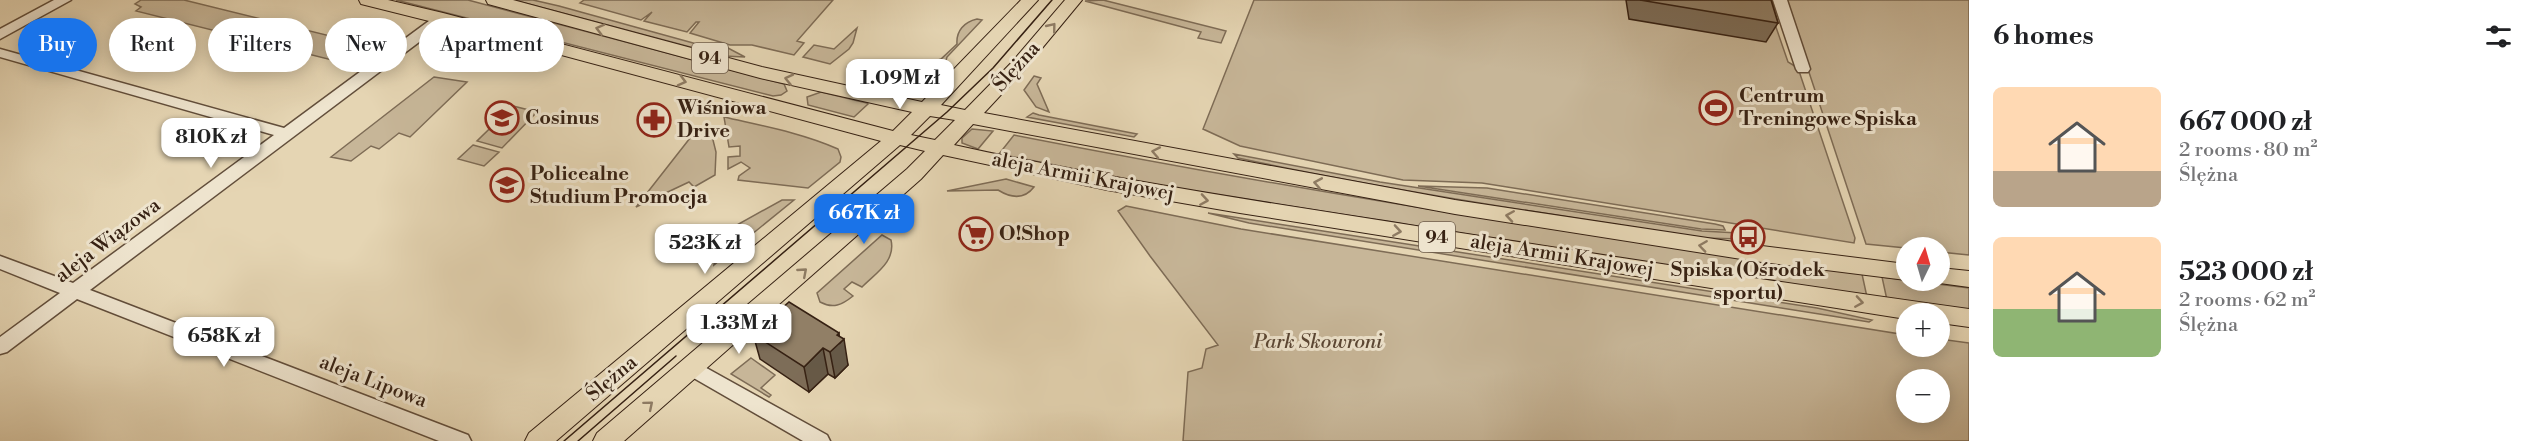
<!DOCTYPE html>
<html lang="en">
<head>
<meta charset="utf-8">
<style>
  body { margin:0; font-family:"Libre Bodoni",serif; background:#f6f6f6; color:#202124; height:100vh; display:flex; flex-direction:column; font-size:22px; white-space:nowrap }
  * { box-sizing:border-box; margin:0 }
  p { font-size:20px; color:#757577 }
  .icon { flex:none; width:33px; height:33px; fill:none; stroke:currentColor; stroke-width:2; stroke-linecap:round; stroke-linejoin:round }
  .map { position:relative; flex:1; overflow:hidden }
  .panel { display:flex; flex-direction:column; background:#fff; width:570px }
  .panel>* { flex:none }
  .guide { position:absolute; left:18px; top:18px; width:570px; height:54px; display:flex; gap:12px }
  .needle { width:39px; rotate:5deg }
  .controls { position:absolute; left:1896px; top:237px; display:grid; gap:12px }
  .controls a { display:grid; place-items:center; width:54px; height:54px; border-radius:50%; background:#fff; box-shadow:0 3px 15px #0003; font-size:30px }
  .price { position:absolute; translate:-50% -51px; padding:0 14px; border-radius:12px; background:#fff; color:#222; font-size:20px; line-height:39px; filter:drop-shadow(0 2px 3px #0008) }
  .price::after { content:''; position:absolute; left:50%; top:36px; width:18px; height:14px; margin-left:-9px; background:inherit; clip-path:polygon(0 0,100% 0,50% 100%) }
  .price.current { background:#1a73e8; color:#fff }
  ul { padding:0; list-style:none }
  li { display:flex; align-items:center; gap:18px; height:150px; padding:0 24px }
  li span { display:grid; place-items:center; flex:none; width:168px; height:120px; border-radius:9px; color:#555 }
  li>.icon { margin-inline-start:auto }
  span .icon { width:72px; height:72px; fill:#fffc; stroke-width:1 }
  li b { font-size:26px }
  h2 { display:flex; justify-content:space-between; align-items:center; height:72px; padding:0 24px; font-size:26px }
  .tag { padding:0 21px; border-radius:27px; background:#fff; box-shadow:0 3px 15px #0003; font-size:21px; line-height:54px }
  .tag.current { background:#1a73e8; color:#fff }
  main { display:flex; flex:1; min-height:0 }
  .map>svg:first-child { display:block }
  .green { fill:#c7b698; stroke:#7e6c56; stroke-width:1.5; fill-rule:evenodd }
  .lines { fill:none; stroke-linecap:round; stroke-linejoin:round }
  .minor-casing { stroke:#624e3b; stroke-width:3 }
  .major-casing { stroke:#362113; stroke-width:2 }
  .minor { fill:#eee4ce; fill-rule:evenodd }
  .major { fill:#e5d5b3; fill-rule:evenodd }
  .tram { stroke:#362113; stroke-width:1.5 }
  .wall { fill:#7d6d58; stroke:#362113; stroke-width:1.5 }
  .shaded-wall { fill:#665947; stroke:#362113; stroke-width:1.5 }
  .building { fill:#917f66; stroke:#362113; stroke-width:1.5 }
  .oneway { stroke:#8e7b63 }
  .labels { text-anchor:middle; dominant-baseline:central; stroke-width:6; stroke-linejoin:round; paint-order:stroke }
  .shield { fill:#eee4ce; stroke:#6d5c4b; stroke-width:1.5 }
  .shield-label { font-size:18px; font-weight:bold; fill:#362113 }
  .street-label { font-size:20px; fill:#362113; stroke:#eee4ce }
  .poi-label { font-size:20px; font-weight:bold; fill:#362113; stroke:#eee4ce; text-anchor:start }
  .park-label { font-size:20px; font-style:italic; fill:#5a4634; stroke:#eee4ce }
</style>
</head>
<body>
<main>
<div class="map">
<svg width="1969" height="441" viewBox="0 0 1969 441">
  <rect width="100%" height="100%" fill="#e5d5b3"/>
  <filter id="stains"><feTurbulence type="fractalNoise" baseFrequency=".00333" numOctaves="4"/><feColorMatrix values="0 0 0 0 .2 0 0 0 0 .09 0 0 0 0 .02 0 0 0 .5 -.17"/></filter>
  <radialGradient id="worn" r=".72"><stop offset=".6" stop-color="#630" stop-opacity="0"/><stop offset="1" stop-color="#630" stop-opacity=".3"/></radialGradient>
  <path class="green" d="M141,0H184L371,46L348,64L136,11L141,7L135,4Z
    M396,0H468L784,84L787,91L781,95L773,96Z
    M514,0H533L559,6L704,46L728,48L745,57L724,56Z
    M584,0H833L797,41L804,43L794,55L752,45H730L690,33L699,22H696L687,32L644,21L652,12L641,20L580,3Z
    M1103,0L1226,31L1221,43L1198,38L1201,32L1085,1Z
    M1254,0H1769L1768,4L1788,62L1798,68L1855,238L1854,243L1482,183L1403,180L1240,146L1203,129Z
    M1785,0H1969V255L1940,252V248H1906L1866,244Z
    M977,19L982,20L947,57C944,79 911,79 894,83H891L848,67L862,63L857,68L889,79L897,74L902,80L913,77L908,70L941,59L957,44C956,31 964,22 977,19Z
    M857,28L853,43L849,49L830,64L803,57L814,45L834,49Z
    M1034,76L1041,78L1037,84L1049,112L1036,107L1024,90Z
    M434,77L467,82L410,137L399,133L379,149L371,146L351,161L331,157Z
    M821,92L867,103L868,104L854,117L808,105L807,97Z
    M513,106L537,112L502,148L477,141Z
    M1033,113L1039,115L1137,134L1134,137L1027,117Z
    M724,117C763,126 802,133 838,149L841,157L840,162L808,188L738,180L739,176L750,168L741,162L728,169V157L740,156V146L729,147Z
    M972,129L993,131L978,149L962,143V138Z
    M707,130L711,132L716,152L715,175L694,187L689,182L636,207L694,133Z
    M1014,135C1295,190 1578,235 1862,274L1867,297L1150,184L999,154Z
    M473,145L499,152L484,166L458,159Z
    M1234,154L1380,182L1702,231L1738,233L1741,239L1704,238C1548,214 1392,191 1238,158Z
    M1006,179L1034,187C1024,200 1011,198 998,190L947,191Z
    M1418,186L1487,188L1715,224L1723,226L1725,230L1701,229Z
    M782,200H794L714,265L718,242L726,231Z
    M1126,206L1241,229L1906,335V346H1940V339L1969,343V441H1183L1188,372L1202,368L1206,349L1218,345L1150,256L1118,211ZM1906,380H1940V412H1906Z
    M1208,213L1817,308L1872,320L1869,322L1832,316L1249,223Z
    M882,235L891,240C896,261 876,273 862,287L852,282L844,289L853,296C842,305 833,309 820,302L817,293Z
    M1882,277L1969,288V311L1887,300Z
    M751,358L775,375L761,388L771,395L769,397L731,374Z"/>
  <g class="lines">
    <defs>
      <path id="minor" d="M54,0H71L0,39V29Z
        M1773,0H1787L1810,69L1808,72H1798L1796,69Z
        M442,14L447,15L449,18L447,21L90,290L468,435L471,441H439L77,299L7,352L0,354V337L60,293L0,269V256L73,283L274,135L0,57V49L284,128L437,15Z
        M692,360L827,435L830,441H803L685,373L683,368L685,363Z"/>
      <path id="major" d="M359,0H388L443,13L893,131L912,112L760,78L488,4L486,0H513L762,67L922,102L1021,0H1038L941,105L965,110L1012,62L1065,0H1082L1024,70L984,113L1455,200L1754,245L1906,264V280L1754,261L1455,214L973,124L954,145C1117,181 1283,205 1448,231C1621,258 1795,285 1969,309V327L1940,323V314H1906V319L1240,213L1107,190L943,155L921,179L624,441H593L597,433L907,169L925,151L900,145L556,441H525L529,433L881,141L513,42L361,4ZM930,116L955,120L935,140L911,135Z
        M1940,268L1969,271V287L1932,282L1940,280Z"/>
    </defs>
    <use href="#minor" class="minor-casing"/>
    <use href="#major" class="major-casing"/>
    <use href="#minor" class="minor"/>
    <use href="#major" class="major"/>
    <path class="tram" d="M564,441L947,112L993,68L1052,0
      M578,441L676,356"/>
  </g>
  <path class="wall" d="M1626,0H1771L1778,23L1766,42L1629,19Z
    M753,334L839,336L848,365L835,378L828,374L809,392L760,359Z"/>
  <path class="shaded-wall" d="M839,333L840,343L844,339L848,365L835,378L830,352L837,335Z
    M823,348L828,374L809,392L804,367Z"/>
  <path class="building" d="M1640,0H1771L1778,23Z
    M789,302L839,333L837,335L844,339L830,352L823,348L804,367L753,334Z"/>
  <defs><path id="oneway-chevron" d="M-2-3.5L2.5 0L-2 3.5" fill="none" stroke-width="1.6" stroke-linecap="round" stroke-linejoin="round" transform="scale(1.5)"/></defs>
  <g class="oneway">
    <use href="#oneway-chevron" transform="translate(1052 27) rotate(-51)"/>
    <use href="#oneway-chevron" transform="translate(600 29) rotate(-165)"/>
    <use href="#oneway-chevron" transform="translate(789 79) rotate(-167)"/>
    <use href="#oneway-chevron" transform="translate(682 81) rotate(15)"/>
    <use href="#oneway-chevron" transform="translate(1156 152) rotate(-169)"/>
    <use href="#oneway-chevron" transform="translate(1318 183) rotate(-170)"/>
    <use href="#oneway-chevron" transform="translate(1204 200) rotate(9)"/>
    <use href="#oneway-chevron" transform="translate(1510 216) rotate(-171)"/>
    <use href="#oneway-chevron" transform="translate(1397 231) rotate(9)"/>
    <use href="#oneway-chevron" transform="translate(1703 246) rotate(-172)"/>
    <use href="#oneway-chevron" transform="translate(803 272) rotate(-41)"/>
    <use href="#oneway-chevron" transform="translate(1859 302) rotate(9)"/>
    <use href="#oneway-chevron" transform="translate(649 405) rotate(-40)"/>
  </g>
  <defs>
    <symbol id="stadium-ring" viewBox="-11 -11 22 22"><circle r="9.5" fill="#eee4ce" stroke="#8f2418" stroke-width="1.5"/><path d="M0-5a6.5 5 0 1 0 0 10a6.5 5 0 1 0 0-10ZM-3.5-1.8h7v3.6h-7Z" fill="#8f2418"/></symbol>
    <symbol id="university-ring" viewBox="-11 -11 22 22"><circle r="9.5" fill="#eee4ce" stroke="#8f2418" stroke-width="1.5"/><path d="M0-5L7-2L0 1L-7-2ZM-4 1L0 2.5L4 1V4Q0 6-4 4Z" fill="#8f2418"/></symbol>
    <symbol id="pharmacy-ring" viewBox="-11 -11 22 22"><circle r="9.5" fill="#eee4ce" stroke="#8f2418" stroke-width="1.5"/><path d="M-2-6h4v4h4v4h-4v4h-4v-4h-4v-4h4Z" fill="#8f2418"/></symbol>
    <symbol id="supermarket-ring" viewBox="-11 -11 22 22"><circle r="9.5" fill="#eee4ce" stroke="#8f2418" stroke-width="1.5"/><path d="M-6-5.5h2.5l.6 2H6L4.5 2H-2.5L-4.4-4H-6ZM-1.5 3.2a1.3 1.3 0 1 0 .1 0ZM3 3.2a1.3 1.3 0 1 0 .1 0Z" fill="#8f2418"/></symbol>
    <symbol id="bus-ring" viewBox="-11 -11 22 22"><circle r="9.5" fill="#eee4ce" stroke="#8f2418" stroke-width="1.5"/><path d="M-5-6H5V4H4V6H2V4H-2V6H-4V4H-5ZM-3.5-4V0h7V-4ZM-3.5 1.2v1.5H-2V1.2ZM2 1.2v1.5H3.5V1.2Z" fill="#8f2418"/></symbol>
  </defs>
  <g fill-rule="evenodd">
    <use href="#stadium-ring" x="1697" y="89" width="38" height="38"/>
    <use href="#university-ring" x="483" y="99" width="38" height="38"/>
    <use href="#pharmacy-ring" x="635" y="101" width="38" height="38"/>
    <use href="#university-ring" x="488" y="166" width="38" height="38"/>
    <use href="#supermarket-ring" x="957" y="215" width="38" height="38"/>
    <use href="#bus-ring" x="1729" y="218" width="38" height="38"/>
  </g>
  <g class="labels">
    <g class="shield">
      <rect x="692" y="43" width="36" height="30" rx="4.5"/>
      <rect x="1419" y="222" width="36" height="30" rx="4.5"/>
    </g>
    <g class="shield-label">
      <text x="710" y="58">94</text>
      <text x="1437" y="237">94</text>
    </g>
    <g class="street-label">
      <text transform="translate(1017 67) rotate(-48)">Ślężna</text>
      <text transform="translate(1083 177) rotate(11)">aleja Armii Krajowej</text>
      <text transform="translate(108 241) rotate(-37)">aleja Wiązowa</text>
      <text transform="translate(1562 256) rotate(9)">aleja Armii Krajowej</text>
      <text transform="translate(612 379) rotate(-40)">Ślężna</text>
      <text transform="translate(373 382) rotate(21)">aleja Lipowa</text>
    </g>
    <g class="poi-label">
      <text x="1739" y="96">Centrum<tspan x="1739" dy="23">Treningowe Spiska</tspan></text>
      <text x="677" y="108">Wiśniowa<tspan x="677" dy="23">Drive</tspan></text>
      <text x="525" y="118">Cosinus</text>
      <text x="530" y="174">Policealne<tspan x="530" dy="23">Studium Promocja</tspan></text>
      <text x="999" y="234">O!Shop</text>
      <text x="1748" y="270" text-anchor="middle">Spiska (Ośrodek<tspan x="1748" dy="23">sportu)</tspan></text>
    </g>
    <g class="park-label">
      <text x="1318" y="342">Park Skowroni</text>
    </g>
  </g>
  <rect width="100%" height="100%" filter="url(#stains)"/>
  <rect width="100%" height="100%" fill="url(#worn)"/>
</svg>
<div class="controls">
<a><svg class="needle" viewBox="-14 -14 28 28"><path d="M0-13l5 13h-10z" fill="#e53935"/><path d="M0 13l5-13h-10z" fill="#757577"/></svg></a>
<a>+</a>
<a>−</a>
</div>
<b class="price" style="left:900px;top:110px">1.09M zł</b>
<b class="price" style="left:211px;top:169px">810K zł</b>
<b class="price current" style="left:864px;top:245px">667K zł</b>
<b class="price" style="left:705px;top:275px">523K zł</b>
<b class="price" style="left:739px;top:355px">1.33M zł</b>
<b class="price" style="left:224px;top:368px">658K zł</b>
<div class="guide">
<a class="tag current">Buy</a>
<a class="tag">Rent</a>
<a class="tag">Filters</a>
<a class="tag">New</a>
<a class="tag">Apartment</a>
</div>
</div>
<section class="panel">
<h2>6 homes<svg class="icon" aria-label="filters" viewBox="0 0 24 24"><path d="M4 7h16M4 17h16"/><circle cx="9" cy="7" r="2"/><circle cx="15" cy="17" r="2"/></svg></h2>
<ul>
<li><span style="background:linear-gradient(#ffd9b3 70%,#b9a48a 0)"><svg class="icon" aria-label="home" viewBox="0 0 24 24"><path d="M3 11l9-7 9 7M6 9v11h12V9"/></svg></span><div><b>667 000 zł</b><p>2 rooms · 80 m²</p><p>Ślężna</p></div></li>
<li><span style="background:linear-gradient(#ffd9b3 60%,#8fb573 0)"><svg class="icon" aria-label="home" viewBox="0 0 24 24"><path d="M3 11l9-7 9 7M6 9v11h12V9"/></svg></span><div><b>523 000 zł</b><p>2 rooms · 62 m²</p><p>Ślężna</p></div></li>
</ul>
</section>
</main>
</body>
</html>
